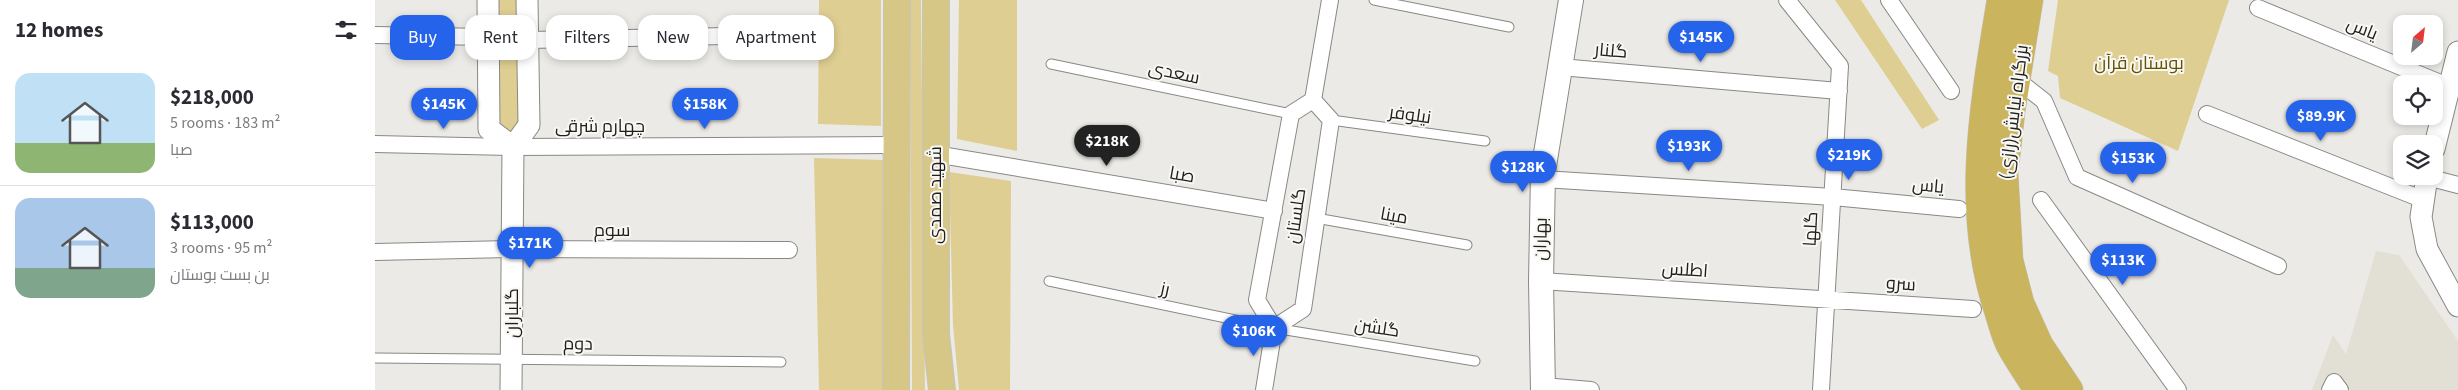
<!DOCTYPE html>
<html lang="en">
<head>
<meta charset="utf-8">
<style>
  body { margin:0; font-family:"Source Sans 3",Cairo,sans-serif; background:#f7f7f7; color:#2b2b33; height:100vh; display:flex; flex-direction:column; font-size:19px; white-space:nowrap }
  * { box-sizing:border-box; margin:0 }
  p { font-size:16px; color:#7c7c81 }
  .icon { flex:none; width:28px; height:28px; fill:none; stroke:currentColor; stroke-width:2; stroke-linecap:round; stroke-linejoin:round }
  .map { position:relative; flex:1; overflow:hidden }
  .drawer { display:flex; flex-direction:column; background:#fff; width:375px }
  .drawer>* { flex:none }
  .guide { position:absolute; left:15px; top:15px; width:475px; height:45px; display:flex; gap:10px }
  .needle { width:32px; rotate:28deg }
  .tools { position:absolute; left:2018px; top:15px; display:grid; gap:10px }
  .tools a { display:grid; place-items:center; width:50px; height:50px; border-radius:10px; background:#fff; box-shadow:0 2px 8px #0003; font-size:25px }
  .price { position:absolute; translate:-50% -42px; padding:0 11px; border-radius:18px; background:#2563eb; color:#fff; font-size:16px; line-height:32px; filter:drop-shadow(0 1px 2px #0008) }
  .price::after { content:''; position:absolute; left:50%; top:30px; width:15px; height:11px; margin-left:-8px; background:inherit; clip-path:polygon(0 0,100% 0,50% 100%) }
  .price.current { background:#222; color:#fff }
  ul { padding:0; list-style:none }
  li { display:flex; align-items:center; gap:15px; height:125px; padding:0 15px }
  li+li { border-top:1px solid #e1e1e2 }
  li span { display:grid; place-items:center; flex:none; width:140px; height:100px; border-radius:15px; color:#555 }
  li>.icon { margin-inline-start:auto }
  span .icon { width:60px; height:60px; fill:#fffc; stroke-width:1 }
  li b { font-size:21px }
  h2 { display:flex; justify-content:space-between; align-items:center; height:60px; padding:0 15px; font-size:21px }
  .chip { padding:0 18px; border-radius:15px; background:#fff; box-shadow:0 2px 8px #0003; font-size:18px; line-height:45px }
  .chip.current { background:#2563eb; color:#fff }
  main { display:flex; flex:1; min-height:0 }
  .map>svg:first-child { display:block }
  .built { fill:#e2dfd4 }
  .green { fill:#dece92 }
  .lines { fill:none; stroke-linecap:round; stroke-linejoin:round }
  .service-casing { stroke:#888884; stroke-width:11 }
  .minor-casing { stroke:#888884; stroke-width:18 }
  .tertiary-casing { stroke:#888884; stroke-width:23 }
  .secondary-casing { stroke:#888884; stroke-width:26 }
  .primary-casing { stroke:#c5c4c4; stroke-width:28 }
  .trunk-casing { stroke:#c5c4c4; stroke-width:29 }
  .service { stroke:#fff; stroke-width:9 }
  .minor { stroke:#fff; stroke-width:16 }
  .tertiary { stroke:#fff; stroke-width:21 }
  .secondary { stroke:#fff; stroke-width:24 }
  .primary { stroke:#d7c786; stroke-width:26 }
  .trunk { stroke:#cab45e; stroke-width:28 }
  .labels { text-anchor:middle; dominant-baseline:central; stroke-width:4; stroke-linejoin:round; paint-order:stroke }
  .street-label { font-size:18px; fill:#1f1e1d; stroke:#f8f7f3 }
  .park-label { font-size:18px; fill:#635100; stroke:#f8f7f3 }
</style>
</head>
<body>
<main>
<section class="drawer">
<h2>12 homes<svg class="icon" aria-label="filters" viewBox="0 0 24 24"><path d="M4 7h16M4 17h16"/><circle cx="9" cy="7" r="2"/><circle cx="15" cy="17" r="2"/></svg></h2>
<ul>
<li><span style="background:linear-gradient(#bfe0f5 70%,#8fb573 0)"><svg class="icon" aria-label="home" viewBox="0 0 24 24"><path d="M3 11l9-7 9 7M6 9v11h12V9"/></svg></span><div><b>$218,000</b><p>5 rooms · 183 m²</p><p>صبا</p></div></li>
<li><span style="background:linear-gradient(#a9c7e8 70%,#7fa58c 0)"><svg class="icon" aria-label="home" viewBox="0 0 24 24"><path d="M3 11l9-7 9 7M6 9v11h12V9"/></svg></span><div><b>$113,000</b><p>3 rooms · 95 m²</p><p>بن بست بوستان</p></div></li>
</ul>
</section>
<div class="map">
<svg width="2083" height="390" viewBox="0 0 2083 390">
  <rect width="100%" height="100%" fill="#ebeae6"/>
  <path class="built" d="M2001,251L2024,255L2083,341V390H1937L1958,335L1971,354Z"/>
  <path class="green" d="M114,0H151L153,125L138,146L114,129Z
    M444,0H506V126L443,124Z
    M535,0H546L550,390H537Z
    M584,0H642V151L582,139Z
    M1460,0H1486L1564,120L1547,129Z
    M1683,0H1854L1803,151L1685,98L1683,76L1673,71Z
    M439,158L510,160L507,390H444Z
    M574,172L636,181L635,390H584L578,325Z"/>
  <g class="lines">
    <defs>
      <path id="service" d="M999,0L1134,27
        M676,64L916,114
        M956,120L1110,141
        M941,218L1092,245
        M674,281L899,328L1100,361
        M0,358L406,362"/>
      <path id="minor" d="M1412,0L1465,66L1446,390
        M1514,0L1576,91
        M1883,8L2075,87
        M0,35L113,37
        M153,40L404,35
        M1185,67L1464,91
        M1642,80L1669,101L1702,177L1903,266
        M1832,114L2049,200
        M0,144L138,147L523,145
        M560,154L899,211
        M2052,177L2083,185
        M1168,179L1458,197L1584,209
        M1666,200L1803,390
        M0,252L137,249L414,250
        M1166,281L1598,309
        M899,328L928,309L956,120L938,100
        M1168,386L1216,390
        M889,390L899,328L882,300L916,114L938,100L955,0
        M1955,390L1959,382L1965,390"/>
      <path id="tertiary" d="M113,0L114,129L138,147
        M138,147L154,125L152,0
        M2059,149L2083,52
        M2052,176L2046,217L2052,249L2083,306
        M136,390L138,147"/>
      <path id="secondary" d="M1168,390L1166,281L1168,172L1196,0"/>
      <path id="primary" d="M561,0V334L567,390
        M521,390L522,0"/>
      <path id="trunk" d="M1626,0C1609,103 1589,211 1624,313C1627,323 1630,335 1635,345C1643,360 1654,375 1663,390
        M1654,0L1636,111L1629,173L1634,260L1645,303L1664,345L1694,390"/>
    </defs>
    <use href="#service" class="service-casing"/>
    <use href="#minor" class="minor-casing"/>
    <use href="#tertiary" class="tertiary-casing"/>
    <use href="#secondary" class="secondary-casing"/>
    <use href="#primary" class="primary-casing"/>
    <use href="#trunk" class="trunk-casing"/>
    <use href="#service" class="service"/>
    <use href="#minor" class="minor"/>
    <use href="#tertiary" class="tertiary"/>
    <use href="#secondary" class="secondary"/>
    <use href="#primary" class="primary"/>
    <use href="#trunk" class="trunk"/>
  </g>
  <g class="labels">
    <g class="street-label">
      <text transform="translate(1987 29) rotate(22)">یاس</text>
      <text transform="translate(1236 51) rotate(5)">گلنار</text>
      <text transform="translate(799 73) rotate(12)">سعدی</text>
      <text transform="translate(1639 112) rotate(-83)">بزرگراه نیایش(رازی)</text>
      <text transform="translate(1035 115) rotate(8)">نیلوفر</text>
      <text x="225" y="126">چهارم شرقی</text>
      <text transform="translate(807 175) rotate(10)">صبا</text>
      <text transform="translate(1553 186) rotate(5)">یاس</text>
      <text transform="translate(560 195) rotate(-90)">شهید صمدی</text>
      <text transform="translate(921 216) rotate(-82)">گلستان</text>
      <text transform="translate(1019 216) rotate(10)">مینا</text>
      <text transform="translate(1436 229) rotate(-87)">گلها</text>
      <text x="237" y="230">سوم</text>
      <text transform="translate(1166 239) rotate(-89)">بهاران</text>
      <text transform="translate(1310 270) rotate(4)">اطلس</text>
      <text transform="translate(1526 284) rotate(4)">سرو</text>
      <text transform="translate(790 289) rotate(12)">رز</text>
      <text transform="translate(137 313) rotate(-90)">گلباران</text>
      <text transform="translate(1002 328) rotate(9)">گلشن</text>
      <text transform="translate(203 344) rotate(1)">دوم</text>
    </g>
    <g class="park-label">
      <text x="1764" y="63">بوستان قرآن</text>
    </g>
  </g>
</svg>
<div class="tools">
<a><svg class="needle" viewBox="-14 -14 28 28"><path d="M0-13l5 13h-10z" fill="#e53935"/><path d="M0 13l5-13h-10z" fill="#7c7c81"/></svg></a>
<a><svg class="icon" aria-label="locate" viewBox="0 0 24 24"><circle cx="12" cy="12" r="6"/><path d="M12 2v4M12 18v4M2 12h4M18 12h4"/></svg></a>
<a><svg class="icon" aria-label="layers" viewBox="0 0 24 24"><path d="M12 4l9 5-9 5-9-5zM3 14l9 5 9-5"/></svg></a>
</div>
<b class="price" style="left:1326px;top:63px">$145K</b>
<b class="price" style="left:69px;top:130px">$145K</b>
<b class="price" style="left:330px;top:130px">$158K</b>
<b class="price" style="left:1946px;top:142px">$89.9K</b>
<b class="price current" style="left:732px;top:167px">$218K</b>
<b class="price" style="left:1314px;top:172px">$193K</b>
<b class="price" style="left:1474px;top:181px">$219K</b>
<b class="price" style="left:1758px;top:184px">$153K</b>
<b class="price" style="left:1148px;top:193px">$128K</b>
<b class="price" style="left:155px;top:269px">$171K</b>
<b class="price" style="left:1748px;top:286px">$113K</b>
<b class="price" style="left:879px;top:357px">$106K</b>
<div class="guide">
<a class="chip current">Buy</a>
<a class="chip">Rent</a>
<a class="chip">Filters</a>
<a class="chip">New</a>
<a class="chip">Apartment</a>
</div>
</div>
</main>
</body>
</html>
